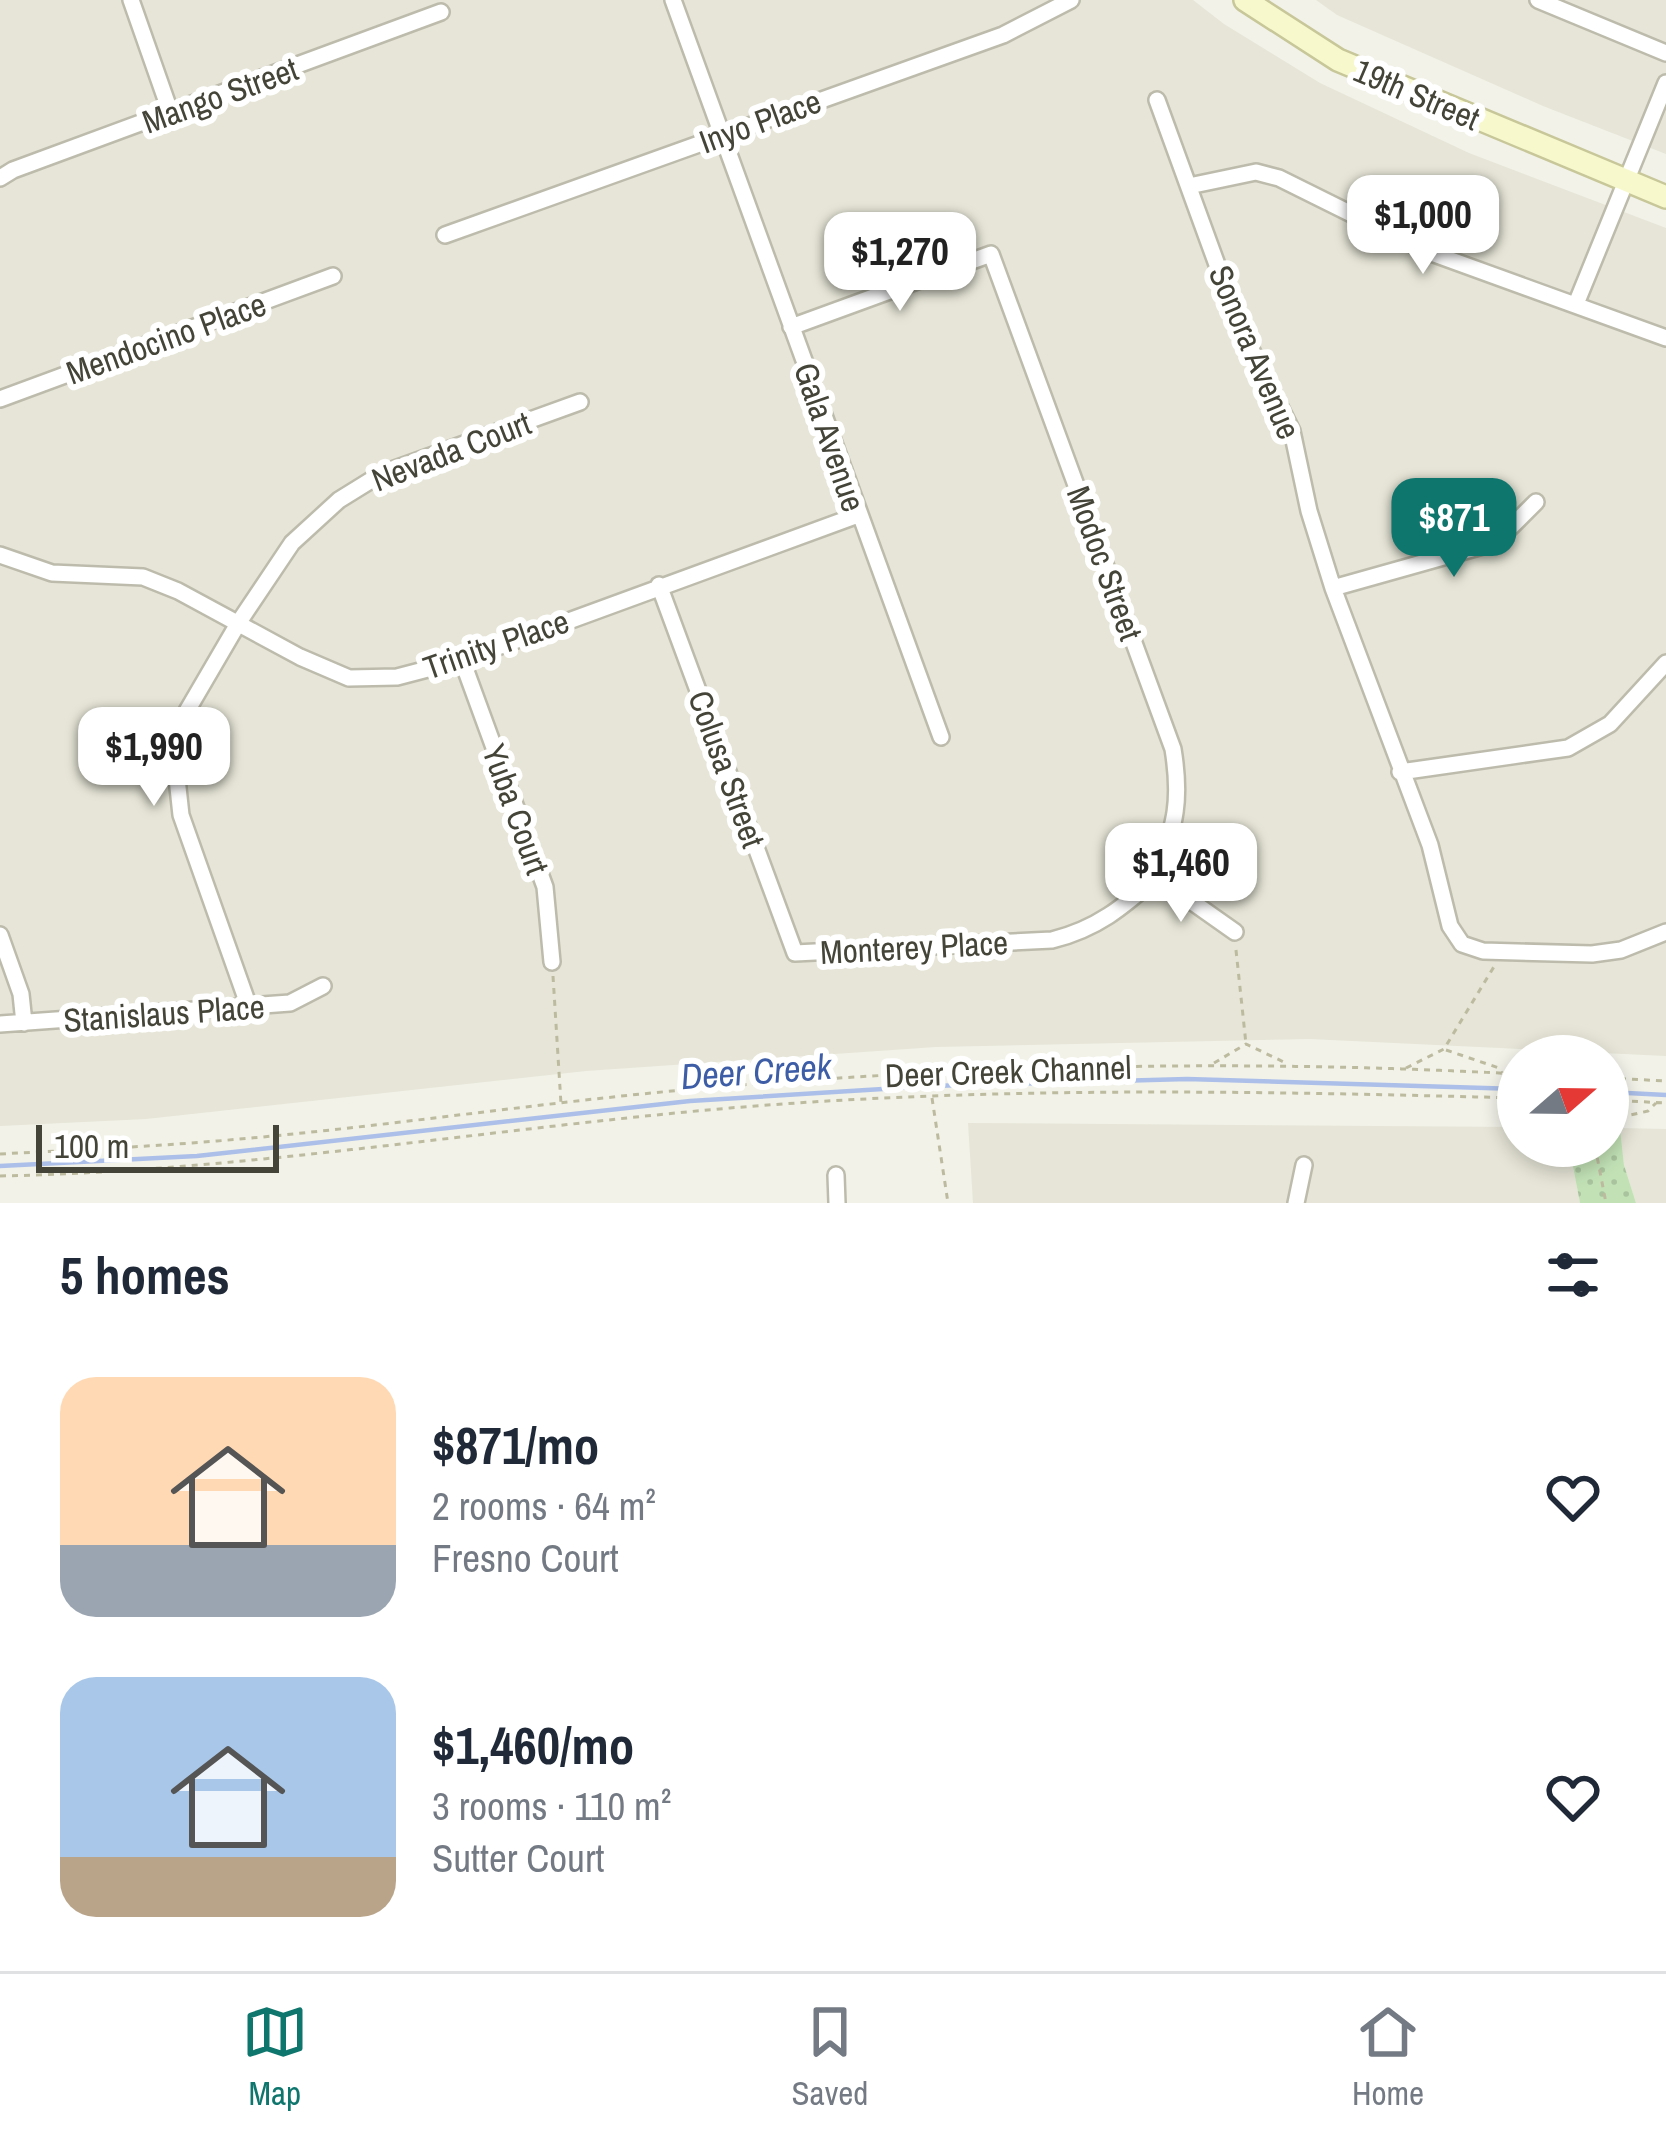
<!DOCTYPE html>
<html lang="en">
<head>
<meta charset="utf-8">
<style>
  body { margin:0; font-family:"Archivo Narrow",sans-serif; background:#f6f6f7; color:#1f2937; height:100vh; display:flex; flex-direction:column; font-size:45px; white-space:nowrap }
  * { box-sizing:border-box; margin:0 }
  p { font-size:39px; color:#747a83 }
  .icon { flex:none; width:66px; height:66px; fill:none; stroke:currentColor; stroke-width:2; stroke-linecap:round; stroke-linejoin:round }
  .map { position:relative; height:1203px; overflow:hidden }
  .details { display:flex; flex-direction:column; background:#fff; flex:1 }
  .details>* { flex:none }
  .needle { width:78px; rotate:70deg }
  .tools { position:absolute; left:1497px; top:1035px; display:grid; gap:24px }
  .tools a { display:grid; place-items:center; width:132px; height:132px; border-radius:50%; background:#fff; box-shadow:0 6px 18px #0003; font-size:60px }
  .scale { position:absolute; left:36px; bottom:30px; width:243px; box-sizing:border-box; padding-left:12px; border:6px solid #454438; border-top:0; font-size:33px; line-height:42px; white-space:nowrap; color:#454438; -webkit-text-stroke:9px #fff; paint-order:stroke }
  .price { position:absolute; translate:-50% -102px; padding:0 27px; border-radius:24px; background:#fff; color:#222; font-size:39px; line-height:78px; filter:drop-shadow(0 3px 6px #0008) }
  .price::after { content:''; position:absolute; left:50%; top:72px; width:36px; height:27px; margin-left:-18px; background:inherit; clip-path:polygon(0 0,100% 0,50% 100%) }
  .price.selected { background:#0f766e; color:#fff }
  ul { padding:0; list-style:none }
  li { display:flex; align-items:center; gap:36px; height:300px; padding:0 60px }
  li span { display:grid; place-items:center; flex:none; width:336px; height:240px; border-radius:36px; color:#555 }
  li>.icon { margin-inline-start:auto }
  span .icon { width:144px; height:144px; fill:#fffc; stroke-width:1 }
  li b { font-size:51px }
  h2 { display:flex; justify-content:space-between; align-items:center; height:144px; padding:0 60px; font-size:51px }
  .menu { display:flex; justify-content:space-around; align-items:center; height:168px; border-top:3px solid #e0e1e3; background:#fff; font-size:33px; color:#747a83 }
  .menu a { display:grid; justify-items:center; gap:6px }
  .menu .selected { color:#0f766e }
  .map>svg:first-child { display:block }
  .residential { fill:#e6e5d7 }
  .grass { fill:url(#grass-dots) }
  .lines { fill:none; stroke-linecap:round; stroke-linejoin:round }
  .stream { stroke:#acbfe8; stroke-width:4.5 }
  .street-casing { stroke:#bdbcac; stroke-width:20 }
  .secondary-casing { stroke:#c7c799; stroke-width:26 }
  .path { stroke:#bdbb9f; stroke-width:3; stroke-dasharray:6 6; stroke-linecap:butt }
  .street { stroke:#fff; stroke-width:15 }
  .secondary { stroke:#f7f9cd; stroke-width:21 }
  .labels { text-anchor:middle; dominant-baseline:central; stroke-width:12; stroke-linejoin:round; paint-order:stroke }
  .street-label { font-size:33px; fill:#454438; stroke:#fff }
  .water-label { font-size:36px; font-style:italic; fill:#3d5da6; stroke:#fff }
</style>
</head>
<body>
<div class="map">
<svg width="1666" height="1203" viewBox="0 0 1666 1203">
  <defs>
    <pattern id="grass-dots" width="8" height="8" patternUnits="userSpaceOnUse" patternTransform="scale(3)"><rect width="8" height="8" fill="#c2e2b6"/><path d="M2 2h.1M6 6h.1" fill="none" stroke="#a8c39d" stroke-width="1.8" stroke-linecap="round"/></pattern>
  </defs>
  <rect width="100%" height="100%" fill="#f2f2e9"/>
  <path class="residential" d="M0,0H1193L1224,24L1320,83L1469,153L1666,228V1056L1310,1039L936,1047L586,1071L146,1119L0,1126Z
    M1316,0H1666V154L1543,106L1337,15Z
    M968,1123L1518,1127V1146H1569L1580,1203H973Z
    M1620,1128L1666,1129V1203H1636L1624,1165Z"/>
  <path class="grass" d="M1608,1128H1620L1624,1165L1636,1203H1580L1569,1146H1608Z"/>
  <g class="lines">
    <path class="stream" d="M1608,1092L1666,1095
      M0,1166L197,1156L690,1101L931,1086L1187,1079L1518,1089"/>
    <defs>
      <path id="street" d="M131,0L171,114
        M673,0L941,737
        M1538,0L1666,53
        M1157,100L1239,325L1292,431L1309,511L1333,588L1430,845L1450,926L1462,944L1483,951L1592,954L1621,950L1666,932
        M0,178L13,170L441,12
        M1189,186L1256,172L1279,178L1426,251L1666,338
        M445,235L1003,35L1071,0
        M1576,304L1666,83
        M791,327L991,254L1173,749C1182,804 1174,825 1157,877
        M0,399L333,276
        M0,555L52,573L143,577L178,591L300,657L349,678L397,677L462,660L858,515
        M659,585L795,953L1052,940C1097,929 1123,907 1157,877
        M1333,588L1486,545L1504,534L1536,502
        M462,660L545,887L552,962
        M1400,772L1568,748L1610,724L1666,663
        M1157,877L1235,932
        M0,935L21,994L24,1023
        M249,1007L181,815L175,760L180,723L239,622L292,543L339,500L381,474L580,402
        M0,1024L290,1003L323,986
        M836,1175L837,1203
        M1296,1203L1304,1165"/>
      <path id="secondary" d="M1245,0L1338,60L1666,197"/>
    </defs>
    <use href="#street" class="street-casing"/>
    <use href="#secondary" class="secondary-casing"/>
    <path class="path" d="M1236,950L1246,1044
      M553,976L561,1104
      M1446,1050L1499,1068L1502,1073
      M1214,1063L1246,1044L1288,1064
      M1406,1068L1444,1049L1495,965
      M1608,1078L1666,1081
      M932,1098L948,1203
      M1608,1100L1666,1103
      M1608,1120L1648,1111L1656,1103
      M1595,1146L1606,1203
      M0,1154C72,1150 145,1147 217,1141C377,1128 535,1103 694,1089C968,1065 1244,1059 1518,1074
      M0,1176C245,1171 487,1129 730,1108C993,1086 1255,1091 1518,1098"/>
    <use href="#street" class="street"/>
    <use href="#secondary" class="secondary"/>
  </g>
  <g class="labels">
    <g class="street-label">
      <text transform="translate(1417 94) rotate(23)">19th Street</text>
      <text transform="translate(220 95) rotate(-20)">Mango Street</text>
      <text transform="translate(760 121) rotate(-20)">Inyo Place</text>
      <text transform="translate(166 338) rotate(-20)">Mendocino Place</text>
      <text transform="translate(1255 352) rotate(67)">Sonora Avenue</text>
      <text transform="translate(830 437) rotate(71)">Gala Avenue</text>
      <text transform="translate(451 451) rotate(-21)">Nevada Court</text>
      <text transform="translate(1105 563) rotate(70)">Modoc Street</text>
      <text transform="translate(496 644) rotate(-19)">Trinity Place</text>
      <text transform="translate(727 769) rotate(70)">Colusa Street</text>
      <text transform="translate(516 809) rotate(70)">Yuba Court</text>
      <text transform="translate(914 947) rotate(-3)">Monterey Place</text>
      <text transform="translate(164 1013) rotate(-4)">Stanislaus Place</text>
      <text transform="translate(1008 1071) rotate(-2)">Deer Creek Channel</text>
    </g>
    <g class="water-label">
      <text transform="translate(756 1071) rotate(-4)">Deer Creek</text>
    </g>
  </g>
</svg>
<div class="tools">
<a><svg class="needle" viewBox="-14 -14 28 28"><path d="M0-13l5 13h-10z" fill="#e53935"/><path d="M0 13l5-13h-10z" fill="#747a83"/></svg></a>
</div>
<div class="scale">100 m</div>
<b class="price" style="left:1423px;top:277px">$1,000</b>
<b class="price" style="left:900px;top:314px">$1,270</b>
<b class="price selected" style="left:1454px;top:580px">$871</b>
<b class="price" style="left:154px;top:809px">$1,990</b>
<b class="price" style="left:1181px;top:925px">$1,460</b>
</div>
<section class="details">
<h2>5 homes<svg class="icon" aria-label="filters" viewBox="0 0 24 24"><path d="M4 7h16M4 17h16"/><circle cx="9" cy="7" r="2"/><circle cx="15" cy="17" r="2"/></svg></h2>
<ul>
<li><span style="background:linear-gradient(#ffd9b3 70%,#9aa5b1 0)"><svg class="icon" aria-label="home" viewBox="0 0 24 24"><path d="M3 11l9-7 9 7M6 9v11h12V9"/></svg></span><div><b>$871/mo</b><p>2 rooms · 64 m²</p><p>Fresno Court</p></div><svg class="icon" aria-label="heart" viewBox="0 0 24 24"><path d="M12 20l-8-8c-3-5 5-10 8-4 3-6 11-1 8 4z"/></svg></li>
<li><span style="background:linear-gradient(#a9c7e8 75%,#b9a48a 0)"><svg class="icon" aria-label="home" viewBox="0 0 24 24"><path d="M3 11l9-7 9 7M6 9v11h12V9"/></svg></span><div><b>$1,460/mo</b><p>3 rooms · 110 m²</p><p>Sutter Court</p></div><svg class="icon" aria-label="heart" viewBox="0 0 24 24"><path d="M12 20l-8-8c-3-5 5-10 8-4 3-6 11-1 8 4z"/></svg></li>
</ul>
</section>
<nav class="menu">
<a class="selected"><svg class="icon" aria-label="map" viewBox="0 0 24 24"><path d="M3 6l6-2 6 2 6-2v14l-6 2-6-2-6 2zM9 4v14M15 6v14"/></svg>Map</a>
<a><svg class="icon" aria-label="saved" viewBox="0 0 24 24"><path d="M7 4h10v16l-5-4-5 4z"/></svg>Saved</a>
<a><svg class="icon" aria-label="home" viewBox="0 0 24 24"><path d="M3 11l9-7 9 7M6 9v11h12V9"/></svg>Home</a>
</nav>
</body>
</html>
